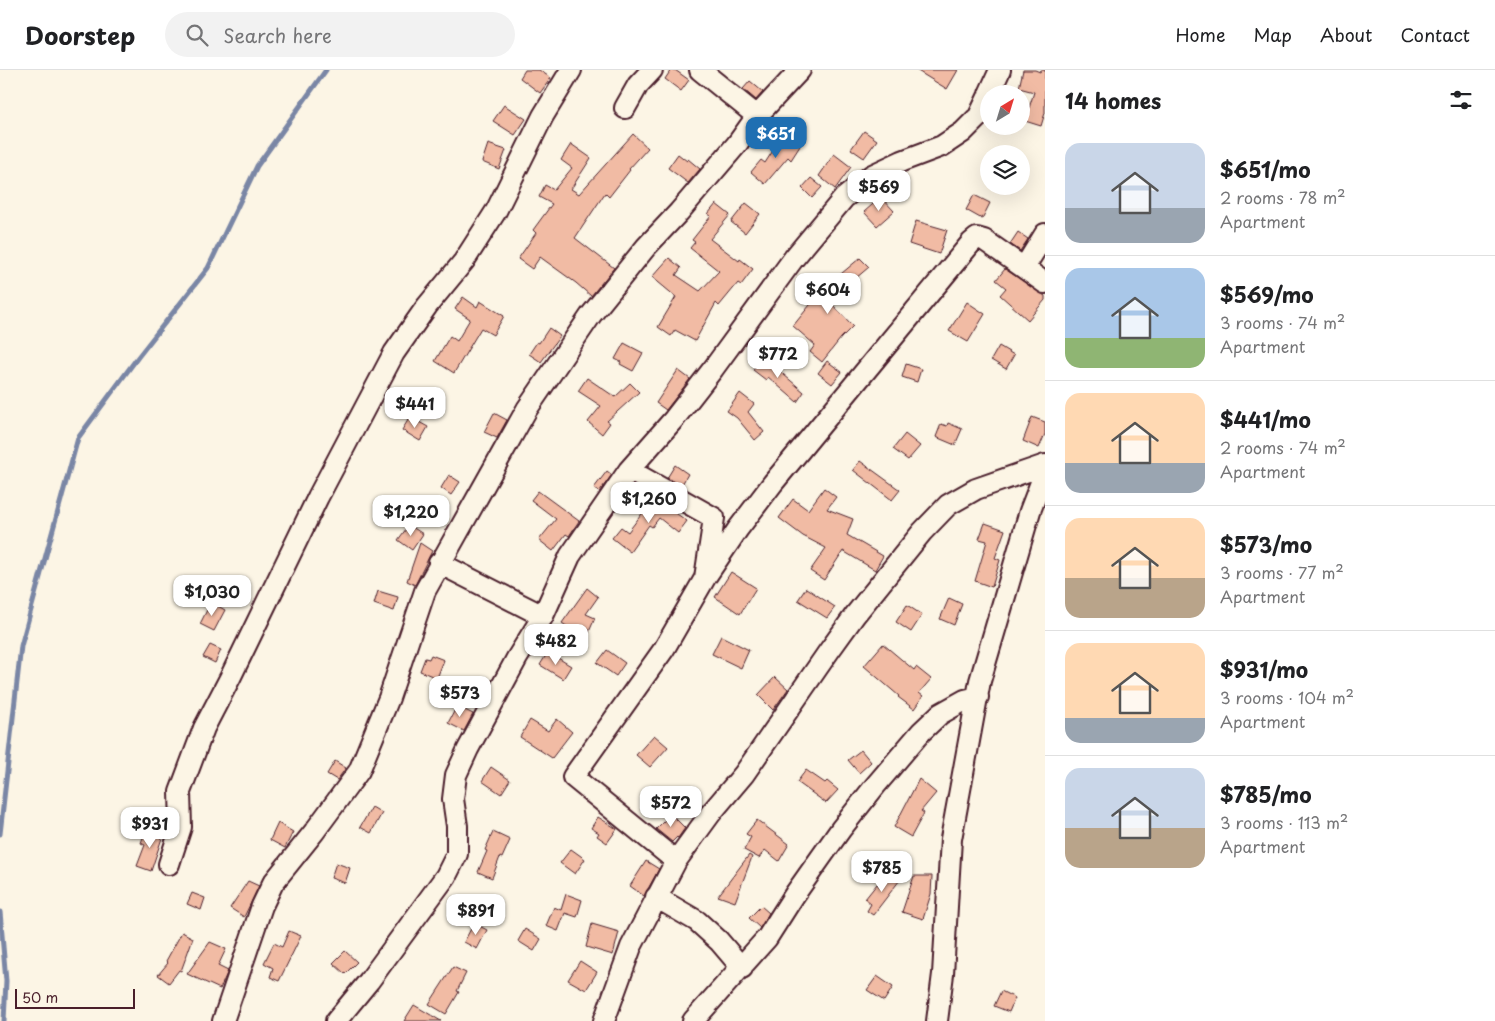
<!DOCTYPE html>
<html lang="en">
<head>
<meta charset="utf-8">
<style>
  body { margin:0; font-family:"Playpen Sans",sans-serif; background:#f2f2f2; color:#202124; height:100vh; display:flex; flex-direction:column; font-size:19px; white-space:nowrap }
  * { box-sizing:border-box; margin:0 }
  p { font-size:16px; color:#757577 }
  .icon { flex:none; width:28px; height:28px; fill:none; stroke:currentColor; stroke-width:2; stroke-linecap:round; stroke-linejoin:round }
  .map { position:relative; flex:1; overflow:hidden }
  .details { display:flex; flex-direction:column; background:#fff; width:450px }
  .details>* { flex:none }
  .needle { width:32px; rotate:38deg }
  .controls { position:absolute; left:980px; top:15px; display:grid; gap:10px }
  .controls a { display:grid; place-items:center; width:50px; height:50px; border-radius:50%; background:#fff; box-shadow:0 5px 20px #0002; font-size:25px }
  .scale { position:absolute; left:15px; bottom:12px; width:120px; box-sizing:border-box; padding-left:5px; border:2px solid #4a1f2b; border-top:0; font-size:14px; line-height:18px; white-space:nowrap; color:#4a1f2b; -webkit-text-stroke:4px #fcf5e5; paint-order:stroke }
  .price { position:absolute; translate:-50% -42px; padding:0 11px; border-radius:10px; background:#fff; color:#222; font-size:16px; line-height:32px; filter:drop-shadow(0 1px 2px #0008) }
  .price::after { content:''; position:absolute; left:50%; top:30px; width:15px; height:11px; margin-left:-8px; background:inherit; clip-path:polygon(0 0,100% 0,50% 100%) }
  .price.selected { background:#1f6fb2; color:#fff }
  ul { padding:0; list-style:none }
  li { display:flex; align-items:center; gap:15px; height:125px; padding:0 20px }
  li+li { border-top:1px solid #e0e0e0 }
  li span { display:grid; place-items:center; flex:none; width:140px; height:100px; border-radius:15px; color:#555 }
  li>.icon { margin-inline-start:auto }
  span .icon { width:60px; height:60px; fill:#fffc; stroke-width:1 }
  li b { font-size:21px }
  h2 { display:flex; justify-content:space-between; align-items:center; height:60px; padding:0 20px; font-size:21px }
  header { display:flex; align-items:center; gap:30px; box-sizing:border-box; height:70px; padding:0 25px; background:#fff; border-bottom:1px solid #e0e0e0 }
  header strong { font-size:24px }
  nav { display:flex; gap:28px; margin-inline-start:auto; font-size:18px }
  .search { width:350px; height:45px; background:#f2f2f2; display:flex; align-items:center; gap:12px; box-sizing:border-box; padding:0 18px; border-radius:28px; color:#757577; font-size:19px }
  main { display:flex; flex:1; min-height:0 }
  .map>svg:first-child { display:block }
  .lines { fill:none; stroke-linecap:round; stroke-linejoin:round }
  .stream { stroke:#7a86a5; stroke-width:5 }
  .building { fill:#f1bba4; stroke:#4a1f2b }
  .minor-casing { stroke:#4a1f2b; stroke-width:24 }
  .minor { stroke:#fcf5e5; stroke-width:20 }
</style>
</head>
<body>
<header>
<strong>Doorstep</strong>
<div class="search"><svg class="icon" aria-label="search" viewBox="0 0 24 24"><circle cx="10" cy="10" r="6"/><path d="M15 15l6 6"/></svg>Search here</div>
<nav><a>Home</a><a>Map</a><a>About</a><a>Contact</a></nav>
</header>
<main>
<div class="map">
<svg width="1045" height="951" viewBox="0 0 1045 951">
  <rect width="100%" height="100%" fill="#fcf5e5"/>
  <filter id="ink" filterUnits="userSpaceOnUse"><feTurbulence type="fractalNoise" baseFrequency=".02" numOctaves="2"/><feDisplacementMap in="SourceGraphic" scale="10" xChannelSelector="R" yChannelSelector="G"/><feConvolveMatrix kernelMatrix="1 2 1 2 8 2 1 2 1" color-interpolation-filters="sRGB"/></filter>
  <g filter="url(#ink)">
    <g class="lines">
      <path class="stream" d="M0,764L21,576L78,368L138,287L208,198L257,96L326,0
        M0,842L6,911L4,951"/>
    </g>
    <path class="building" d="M525,0H539L551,8L540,23L520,8Z
      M671,0H675L689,10L681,21L665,9Z
      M916,0H958L947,19Z
      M1023,0H1035L1040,2L1041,0H1045V43L1041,56L1025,51L1034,22L1019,18Z
      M750,11L763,22L756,30L743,19Z
      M504,35L526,49L515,65L493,51Z
      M864,61L877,70L864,88L851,79Z
      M633,64L648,78L629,99L630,100L609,127L605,123L575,168L614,198L591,226L576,213L540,187L532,199L518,189L536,163L533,160L552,134L539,127L545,115L554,120L572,98L561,90L571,74L591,88L571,119L579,124Z
      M783,65L800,76L791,90L788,87L765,114L751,102L761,90L765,93Z
      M488,74L506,80L499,99L482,92Z
      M678,84L687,91L688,89L700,99L688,113L668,98Z
      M834,84L851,97L835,119L819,106Z
      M811,108L822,117L812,128L802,118Z
      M974,125L990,133L982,149L966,140Z
      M881,127L894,141L877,156L864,142Z
      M746,133L760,144L745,163L731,152Z
      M716,134L730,145L710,169L739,191L740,189L753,199L741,215L738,213L719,236L716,233L695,271L675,260L671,266L658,257L676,227L652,207L669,188L681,198L676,205L700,221L719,201L690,178L695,172L692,170L711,146L708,144Z
      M916,151L947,160L939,184L909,174Z
      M1018,162L1028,169L1020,181L1010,174Z
      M860,188L869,197L829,231L853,256L841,268L822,292L810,282L815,275L793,256L818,225L817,224Z
      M1005,199L1045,226V230L1028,250L1000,225L1006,218L996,210Z
      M463,227L477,237L480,231L504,246L493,265L481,258L454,303L435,291L450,266L457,271L470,249L455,239Z
      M967,232L985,244L968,272L949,261Z
      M549,258L560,266L541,292L529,284L537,272L539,273Z
      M624,273L643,283L633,301L620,294L621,292L615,289Z
      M999,276L1014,285L1006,299L991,290Z
      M763,287L804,322L797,332L768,307L766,310L753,300Z
      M827,291L842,302L832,314L818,303Z
      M906,294L921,299L917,312L902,307Z
      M678,300L690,309L666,340L656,333Z
      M587,308L615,327L630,313L639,322L607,351L610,353L602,364L588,352L601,336L578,321Z
      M740,323L754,334L748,342L764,362L755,370L737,348L727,341Z
      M494,343L507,350L497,368L484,362Z
      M410,347L428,357L420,371L402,360Z
      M1032,347L1045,352V364L1039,378L1023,371Z
      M948,353L962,359L955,375L936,367L941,354L947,356Z
      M905,364L920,376L908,390L893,379Z
      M860,391L900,420L892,430L853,400Z
      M675,395L688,404L681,416L667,408Z
      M607,401L612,405L599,422L594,418Z
      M449,405L460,412L451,425L441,418Z
      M824,418L836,427L827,439L853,449L847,465L883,486L875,500L843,481L824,510L810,501L826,478L803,466L779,448L793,429L808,440Z
      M538,421L579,451L569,466L566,464L553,481L539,470L556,449L531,430Z
      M654,428L668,435L667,437L687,451L678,463L659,448L652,457L649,455L630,482L612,468L621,457L628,462Z
      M985,453L1005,460L995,488L1000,490L992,517L975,511L987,471L979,469Z
      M409,455L423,464L412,480L398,470Z
      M420,473L432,481L415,515L407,511Z
      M731,502L756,518L740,544L715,527Z
      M587,518L598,527L586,544L595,548L585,571L570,565L572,560L562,553Z
      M806,518L835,537L827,548L798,530Z
      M378,521L398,527L394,541L374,534Z
      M949,528L962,534L954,555L940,549Z
      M211,532L225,540L214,561L200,554Z
      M907,535L922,545L911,562L896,552Z
      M721,566L749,580L741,598L712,584Z
      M883,574L914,600L916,597L931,609L919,623L923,626L914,639L898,627L899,626L864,596Z
      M210,575L221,580L215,593L203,587Z
      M607,580L625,593L616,606L597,593Z
      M548,582L571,596L563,609L540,595Z
      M431,585L444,590L437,608L420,601L425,588L429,589Z
      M775,607L788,619L773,640L758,625Z
      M457,636L473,644L464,661L448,653Z
      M557,649L572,662L552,688L520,667L530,650L548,661Z
      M654,665L668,677L650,697L636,685Z
      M861,680L871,692L859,703L848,690Z
      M335,691L346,698L337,710L327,704Z
      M491,697L510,710L501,724L482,711Z
      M806,700L825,713L827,711L838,720L826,733L797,712Z
      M919,709L936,723L921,741L924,743L911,767L894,757Z
      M372,737L382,743L371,763L360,757Z
      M671,744L685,758L678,768L677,767L672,772L656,759Z
      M598,747L617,759L607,773L597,766L599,763L591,758Z
      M757,750L789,774L779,791L765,780L759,788L744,780L751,767L746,764Z
      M278,753L293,762L285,778L270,770Z
      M146,759L163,765L151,801L137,796L145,775L141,773Z
      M493,762L510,770L502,788L500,787L492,808L478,802L487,781L485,780Z
      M571,779L585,789L575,804L560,793Z
      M749,785L752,787L735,832L718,826Z
      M646,791L659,799L644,826L630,816Z
      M336,793L350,798L345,813L331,808Z
      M886,805L903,806L873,845L867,841L871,834L865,829L877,814L880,817Z
      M914,806H932L931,824L923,849L902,842Z
      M248,811L259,816L244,847L230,838Z
      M192,823L205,828L201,840L187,834Z
      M566,824L582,830L577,847L565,843L558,861L546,856L554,837L561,840Z
      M761,836L769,843L760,858L749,848Z
      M474,853L487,860L477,879L464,872Z
      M592,854L619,862L613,885L586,877Z
      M525,859L541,869L534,881L518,871Z
      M289,861L301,866L279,911L270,907L273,898L264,893L274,873L282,877Z
      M182,862L193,868L181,901L179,900L169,913L158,905L168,893L166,891Z
      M210,872L226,879L218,896L228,901L220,919L187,904Z
      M345,881L357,892L345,904L333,893Z
      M580,891L597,902L586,920L568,910Z
      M453,897L466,903L457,921L459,922L446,944L429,934Z
      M877,906L893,917L884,931L867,920Z
      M1001,921L1015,928L1009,942L994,936Z
      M414,935L441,951H404Z"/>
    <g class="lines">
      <defs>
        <path id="minor" d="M700,0L757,46
          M989,24L1000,0
          M625,38L638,15L652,0
          M1045,164L1024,198L1045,213
          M629,400L714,448L705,508L664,579L573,707L676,791
          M439,493L543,546
          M707,505L738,459L773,413L971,173L977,168L984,170L1024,198
          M169,794L181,757L180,722L204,658L230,608L318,427L394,283L427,236L464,191L496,141L543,46L571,0
          M656,827L697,851L719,871L742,898
          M223,951L262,836L273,813L314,762L359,701L389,628L425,521L527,339L591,245L646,177L679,142L737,74L757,46L800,0
          M336,951L369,911L446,806L457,784V756L453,729L456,705L468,679L517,588L543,546L570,486L629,400L674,349L713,299L794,188L844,128L872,105L902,91L942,76L963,62L979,46L989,25
          M604,951L631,877L676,791L711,743L744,704L829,581L855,545L922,462L948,435L976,419L1045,395
          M693,951L767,868L795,824L841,759L875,716L921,662L940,644L965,630L978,627
          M937,951L943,904L951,769L980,611L1030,441L1045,402"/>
      </defs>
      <use href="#minor" class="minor-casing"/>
      <use href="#minor" class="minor"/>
    </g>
  </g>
</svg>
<div class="controls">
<a><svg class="needle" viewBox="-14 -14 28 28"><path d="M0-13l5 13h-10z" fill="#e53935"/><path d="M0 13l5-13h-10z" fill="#757577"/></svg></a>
<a><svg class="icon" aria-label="layers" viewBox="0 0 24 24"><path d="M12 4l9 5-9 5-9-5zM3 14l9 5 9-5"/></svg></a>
</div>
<div class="scale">50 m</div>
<b class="price selected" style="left:776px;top:89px">$651</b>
<b class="price" style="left:879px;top:142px">$569</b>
<b class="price" style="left:828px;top:245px">$604</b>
<b class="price" style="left:778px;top:309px">$772</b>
<b class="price" style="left:415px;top:359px">$441</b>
<b class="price" style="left:649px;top:454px">$1,260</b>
<b class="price" style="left:411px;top:467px">$1,220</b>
<b class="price" style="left:212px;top:547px">$1,030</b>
<b class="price" style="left:556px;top:596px">$482</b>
<b class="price" style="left:460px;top:648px">$573</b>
<b class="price" style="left:671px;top:758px">$572</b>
<b class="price" style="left:150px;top:779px">$931</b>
<b class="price" style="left:882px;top:823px">$785</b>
<b class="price" style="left:476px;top:866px">$891</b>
</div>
<section class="details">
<h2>14 homes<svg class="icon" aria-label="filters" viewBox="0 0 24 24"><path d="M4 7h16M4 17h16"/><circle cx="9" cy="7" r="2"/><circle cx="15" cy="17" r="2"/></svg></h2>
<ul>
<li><span style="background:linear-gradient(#c9d6e8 65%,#9aa5b1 0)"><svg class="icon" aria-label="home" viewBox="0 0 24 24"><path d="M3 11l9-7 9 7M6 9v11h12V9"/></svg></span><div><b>$651/mo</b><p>2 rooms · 78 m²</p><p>Apartment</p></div></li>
<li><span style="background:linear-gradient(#a9c7e8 70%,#8fb573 0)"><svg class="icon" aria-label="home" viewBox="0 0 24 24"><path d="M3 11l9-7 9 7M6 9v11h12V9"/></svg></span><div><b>$569/mo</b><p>3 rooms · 74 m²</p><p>Apartment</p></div></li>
<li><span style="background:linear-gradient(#ffd9b3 70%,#9aa5b1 0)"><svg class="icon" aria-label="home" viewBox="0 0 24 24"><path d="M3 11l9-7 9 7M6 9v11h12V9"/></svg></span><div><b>$441/mo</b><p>2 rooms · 74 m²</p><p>Apartment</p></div></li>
<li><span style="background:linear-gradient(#ffd9b3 60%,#b9a48a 0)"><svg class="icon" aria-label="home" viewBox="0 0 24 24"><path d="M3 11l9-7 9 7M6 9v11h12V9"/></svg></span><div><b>$573/mo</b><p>3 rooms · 77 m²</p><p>Apartment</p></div></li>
<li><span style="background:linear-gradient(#ffd9b3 75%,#9aa5b1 0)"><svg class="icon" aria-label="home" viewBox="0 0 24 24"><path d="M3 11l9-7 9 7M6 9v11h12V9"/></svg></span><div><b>$931/mo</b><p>3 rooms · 104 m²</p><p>Apartment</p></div></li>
<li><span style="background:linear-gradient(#c9d6e8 60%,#b9a48a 0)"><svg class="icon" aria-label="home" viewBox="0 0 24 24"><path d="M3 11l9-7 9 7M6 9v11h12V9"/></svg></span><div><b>$785/mo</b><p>3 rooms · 113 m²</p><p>Apartment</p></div></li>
</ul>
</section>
</main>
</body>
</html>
